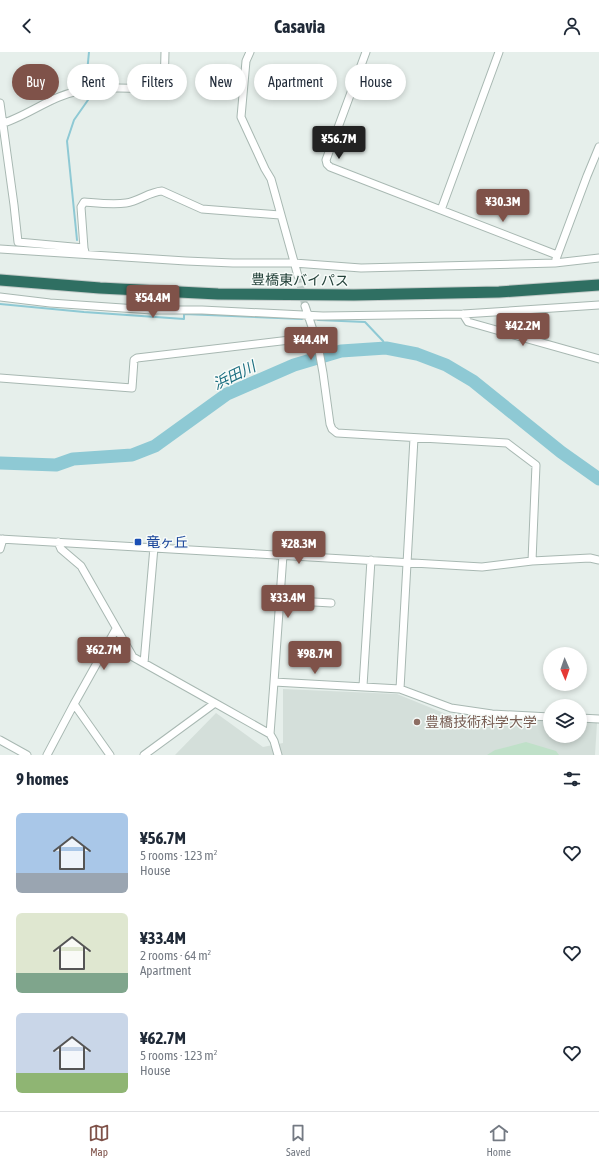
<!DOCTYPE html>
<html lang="en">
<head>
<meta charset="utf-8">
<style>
  body { margin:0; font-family:"Asap Condensed","Noto Sans JP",sans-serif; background:#f2f2f3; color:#1f2937; height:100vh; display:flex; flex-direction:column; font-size:15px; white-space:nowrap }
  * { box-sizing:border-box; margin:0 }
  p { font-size:13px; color:#747a83 }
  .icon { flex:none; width:22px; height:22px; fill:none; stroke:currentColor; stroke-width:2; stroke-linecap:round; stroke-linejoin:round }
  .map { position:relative; height:703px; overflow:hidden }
  .panel { display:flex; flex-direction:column; background:#fff; flex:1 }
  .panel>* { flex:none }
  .hud { position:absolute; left:12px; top:12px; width:575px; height:36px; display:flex; gap:8px }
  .needle { width:26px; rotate:178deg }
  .tools { position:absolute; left:543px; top:595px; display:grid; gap:8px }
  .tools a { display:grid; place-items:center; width:44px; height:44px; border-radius:50%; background:#fff; box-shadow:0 2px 6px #0003; font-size:20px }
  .price { position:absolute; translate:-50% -34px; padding:0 9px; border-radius:4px; background:#7f5249; color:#fff; font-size:13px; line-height:26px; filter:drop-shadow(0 1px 2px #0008) }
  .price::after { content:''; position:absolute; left:50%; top:24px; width:12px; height:9px; margin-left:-6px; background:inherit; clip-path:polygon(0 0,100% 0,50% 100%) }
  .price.on { background:#222; color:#fff }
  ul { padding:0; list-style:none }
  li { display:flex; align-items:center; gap:12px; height:100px; padding:0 16px }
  li span { display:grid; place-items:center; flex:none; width:112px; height:80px; border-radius:6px; color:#555 }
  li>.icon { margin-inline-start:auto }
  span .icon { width:48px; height:48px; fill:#fffc; stroke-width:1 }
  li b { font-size:17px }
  h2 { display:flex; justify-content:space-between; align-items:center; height:48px; padding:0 16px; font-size:17px }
  .chip { padding:0 14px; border-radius:18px; background:#fff; box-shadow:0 2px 6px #0003; font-size:14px; line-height:36px }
  .chip.on { background:#7f5249; color:#fff }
  header { display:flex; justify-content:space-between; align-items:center; height:52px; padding:0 16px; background:#fff; font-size:18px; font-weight:700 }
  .tab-bar { display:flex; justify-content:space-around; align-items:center; height:56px; border-top:1px solid #e0e1e3; background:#fff; font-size:11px; color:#747a83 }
  .tab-bar a { display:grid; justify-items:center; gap:2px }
  .tab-bar .on { color:#7f5249 }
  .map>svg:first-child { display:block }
  .built { fill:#d4dfda }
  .green { fill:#bfe0c8 }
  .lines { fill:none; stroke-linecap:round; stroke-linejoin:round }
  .stream { stroke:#8ec9d4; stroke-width:2 }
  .river { stroke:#8ec9d4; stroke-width:13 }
  .minor-tunnel { stroke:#bfccc8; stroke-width:7; stroke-dasharray:7 3.5; stroke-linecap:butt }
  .minor-casing { stroke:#a8b8b2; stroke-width:9 }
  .highway-casing { stroke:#c2cac8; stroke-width:13 }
  .minor { stroke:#fff; stroke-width:7 }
  .highway { stroke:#2f6f62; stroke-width:11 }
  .transit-dot { fill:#1a4fb4; stroke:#f7fbf9; stroke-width:1.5 }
  .education-dot { fill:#8d6e63; stroke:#f7fbf9; stroke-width:1.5 }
  .labels { text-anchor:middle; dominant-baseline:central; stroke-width:3; stroke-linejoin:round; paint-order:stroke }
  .street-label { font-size:14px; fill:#24423a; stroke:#f7fbf9 }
  .transit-label { font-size:14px; fill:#164399; stroke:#f7fbf9; text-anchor:start }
  .education-label { font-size:14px; fill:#785e54; stroke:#f7fbf9; text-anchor:start }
  .water-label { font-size:15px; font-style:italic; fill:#1c6f80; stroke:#f7fbf9 }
</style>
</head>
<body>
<header><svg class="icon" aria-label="back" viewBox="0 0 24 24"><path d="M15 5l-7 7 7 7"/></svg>Casavia<svg class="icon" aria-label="person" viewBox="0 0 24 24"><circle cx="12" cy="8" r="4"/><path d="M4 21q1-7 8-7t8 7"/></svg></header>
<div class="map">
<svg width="599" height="703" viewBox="0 0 599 703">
  <rect width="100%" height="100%" fill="#e6efeb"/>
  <path class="built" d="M283,637L397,642L451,664L550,669V684H580V670L597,671L595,703H175L216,661L263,695L283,691Z"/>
  <path class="green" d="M526,690L556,699L559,703H487L495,698Z"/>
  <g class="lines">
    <path class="stream" d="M86,31L89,0
      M77,188L67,89L74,68L88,48L89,44
      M0,252L84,260L184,267V262L302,267
      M318,268L365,270L383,289L386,296"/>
    <path class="river" d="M0,411L56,413L73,407L132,403L155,394L227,342L294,313L341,299L386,296L417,302L446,313L473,329L561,400L599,427"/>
    <path class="minor-tunnel" d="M298,224L305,254"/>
    <defs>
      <path id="minor" d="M250,0L246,9L241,65L265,117L271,127L298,224
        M366,0L326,108L327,112L330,115L557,203
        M0,51L14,153L18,190L84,196L85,200
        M0,72C18,68 41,52 59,45C90,32 131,37 164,37L165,0
        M441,158L499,0
        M84,196L81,155L84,150C97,151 113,153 126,151C139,149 149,140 162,139L202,157L280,163
        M0,197L186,209L233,211H294L361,216L555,211L599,206
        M556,207L587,124L599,95
        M0,245L50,251L152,258H202L323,264L463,262L599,253
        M305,254L318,293L323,321L330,372L332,377L337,381L507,391L536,413L532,509
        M463,262L468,270L599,307
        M0,326L132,336L134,308L137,306L315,285
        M0,487L482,515L532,509L590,506L599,508
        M58,490L61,497L81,514L133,605L215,651
        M0,497L3,487
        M280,548L331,551
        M144,611L154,495
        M274,630L283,503
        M363,634L371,508
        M400,637L414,386
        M74,652L116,577
        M580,666L599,667
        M270,682L274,689L278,703
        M0,688L27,703
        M47,703L74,652L110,703
        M144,703L215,651L270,682L274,630L400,637L451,656L492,662L550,665"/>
      <path id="highway" d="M0,228L100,236L218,242L354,243L499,240L599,233"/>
    </defs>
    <use href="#minor" class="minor-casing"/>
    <use href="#highway" class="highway-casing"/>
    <use href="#minor" class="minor"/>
    <use href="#highway" class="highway"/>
  </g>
  <rect class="transit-dot" x="134" y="486" width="8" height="8" rx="2"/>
  <circle class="education-dot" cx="417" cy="670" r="4"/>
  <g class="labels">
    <g class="street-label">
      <text transform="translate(300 228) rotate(1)">豊橋東バイパス</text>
    </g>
    <g class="transit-label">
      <text x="146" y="490">竜ヶ丘</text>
    </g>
    <g class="education-label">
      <text x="425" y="670">豊橋技術科学大学</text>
    </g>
    <g class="water-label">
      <text transform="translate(234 323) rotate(-26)">浜田川</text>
    </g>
  </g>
</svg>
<div class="tools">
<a><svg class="needle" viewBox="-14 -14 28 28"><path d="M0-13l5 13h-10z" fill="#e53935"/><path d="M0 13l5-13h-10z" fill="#747a83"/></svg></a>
<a><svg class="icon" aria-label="layers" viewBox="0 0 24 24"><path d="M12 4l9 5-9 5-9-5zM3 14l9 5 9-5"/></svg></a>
</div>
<b class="price on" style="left:339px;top:108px">¥56.7M</b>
<b class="price" style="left:503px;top:171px">¥30.3M</b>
<b class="price" style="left:153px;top:267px">¥54.4M</b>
<b class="price" style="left:523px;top:295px">¥42.2M</b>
<b class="price" style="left:311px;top:309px">¥44.4M</b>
<b class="price" style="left:299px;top:513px">¥28.3M</b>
<b class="price" style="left:288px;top:567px">¥33.4M</b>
<b class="price" style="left:104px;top:619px">¥62.7M</b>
<b class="price" style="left:315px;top:623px">¥98.7M</b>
<div class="hud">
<a class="chip on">Buy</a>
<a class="chip">Rent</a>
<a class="chip">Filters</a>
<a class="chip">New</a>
<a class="chip">Apartment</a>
<a class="chip">House</a>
</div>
</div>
<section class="panel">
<h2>9 homes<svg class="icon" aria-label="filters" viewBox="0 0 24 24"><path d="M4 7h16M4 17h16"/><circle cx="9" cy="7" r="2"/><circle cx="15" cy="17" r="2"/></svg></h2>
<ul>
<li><span style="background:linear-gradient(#a9c7e8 75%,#9aa5b1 0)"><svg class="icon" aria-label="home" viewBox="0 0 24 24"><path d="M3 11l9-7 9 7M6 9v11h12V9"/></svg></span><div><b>¥56.7M</b><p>5 rooms · 123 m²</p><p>House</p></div><svg class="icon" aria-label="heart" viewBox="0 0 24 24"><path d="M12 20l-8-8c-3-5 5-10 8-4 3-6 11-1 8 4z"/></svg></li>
<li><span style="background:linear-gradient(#dfe7d0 75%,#7fa58c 0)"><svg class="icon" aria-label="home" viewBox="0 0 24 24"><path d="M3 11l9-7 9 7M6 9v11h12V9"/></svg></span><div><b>¥33.4M</b><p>2 rooms · 64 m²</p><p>Apartment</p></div><svg class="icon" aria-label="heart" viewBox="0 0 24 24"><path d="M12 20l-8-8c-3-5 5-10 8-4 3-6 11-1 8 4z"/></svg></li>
<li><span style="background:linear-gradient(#c9d6e8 75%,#8fb573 0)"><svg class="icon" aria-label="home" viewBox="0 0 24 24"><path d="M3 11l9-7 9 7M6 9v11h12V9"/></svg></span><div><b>¥62.7M</b><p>5 rooms · 123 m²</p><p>House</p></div><svg class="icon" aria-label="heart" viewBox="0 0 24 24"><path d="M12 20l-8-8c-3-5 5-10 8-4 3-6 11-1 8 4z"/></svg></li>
</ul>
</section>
<nav class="tab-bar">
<a class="on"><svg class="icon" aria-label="map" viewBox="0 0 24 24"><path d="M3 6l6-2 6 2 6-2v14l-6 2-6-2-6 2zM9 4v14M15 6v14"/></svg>Map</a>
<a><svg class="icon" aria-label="saved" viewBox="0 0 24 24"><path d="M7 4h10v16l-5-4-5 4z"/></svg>Saved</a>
<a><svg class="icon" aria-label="home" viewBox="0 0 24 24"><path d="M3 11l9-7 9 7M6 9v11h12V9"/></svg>Home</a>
</nav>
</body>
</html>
